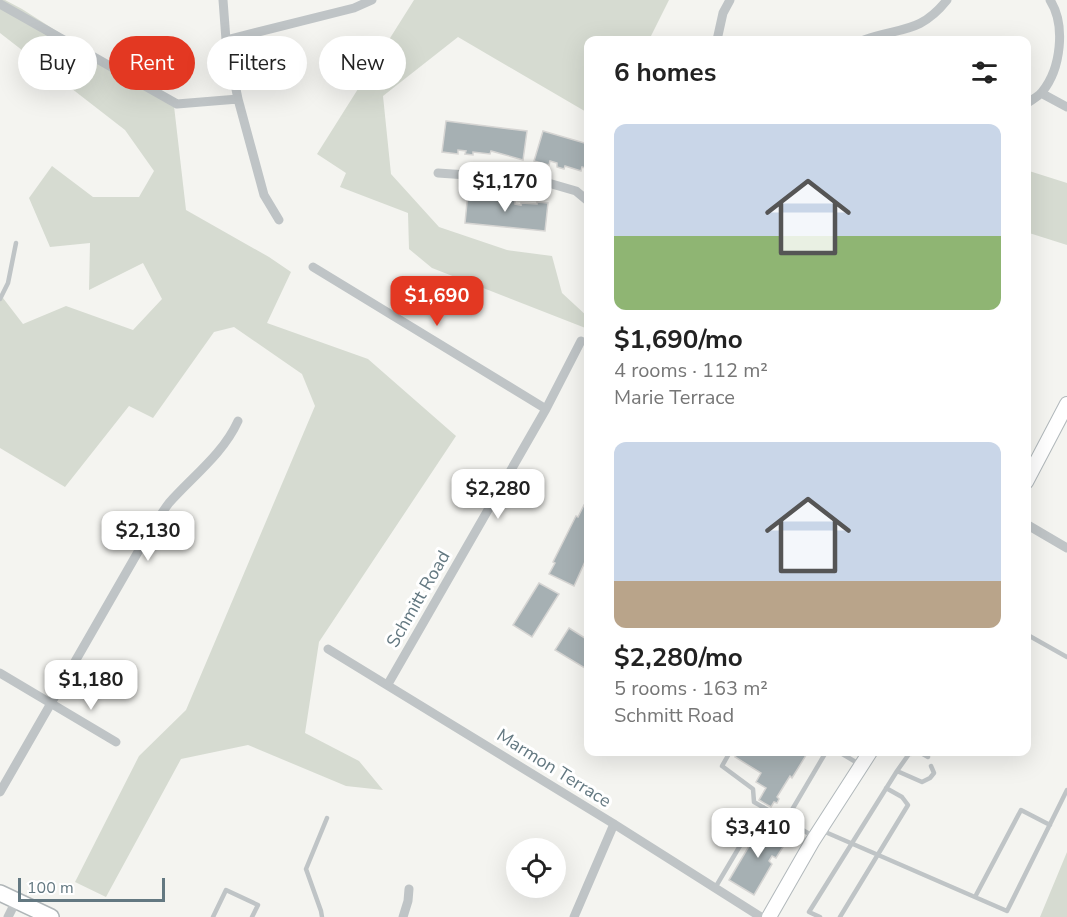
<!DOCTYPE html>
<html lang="en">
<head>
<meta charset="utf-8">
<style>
  body { margin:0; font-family:"Nunito Sans",sans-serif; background:#f2f2f2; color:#222; height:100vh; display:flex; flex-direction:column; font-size:22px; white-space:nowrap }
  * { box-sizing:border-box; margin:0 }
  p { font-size:20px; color:#767676 }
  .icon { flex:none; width:33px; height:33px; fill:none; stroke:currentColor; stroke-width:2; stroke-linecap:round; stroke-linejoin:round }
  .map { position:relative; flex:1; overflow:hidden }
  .panel { position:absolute; left:584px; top:36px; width:447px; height:720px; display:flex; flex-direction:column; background:#fff; border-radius:12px; box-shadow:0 6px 24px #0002 }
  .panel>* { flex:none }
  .hud { position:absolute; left:18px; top:36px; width:476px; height:54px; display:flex; gap:12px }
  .buttons { position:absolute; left:506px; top:838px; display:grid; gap:12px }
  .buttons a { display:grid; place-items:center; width:60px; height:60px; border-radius:50%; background:#fff; box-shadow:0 6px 24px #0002; font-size:30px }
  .scale { position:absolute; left:18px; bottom:15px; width:147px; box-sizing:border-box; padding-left:6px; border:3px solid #637881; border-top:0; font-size:16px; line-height:21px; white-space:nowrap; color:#637881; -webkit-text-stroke:4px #fff; paint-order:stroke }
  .price { position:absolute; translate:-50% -51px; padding:0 14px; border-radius:12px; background:#fff; color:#222; font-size:20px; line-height:39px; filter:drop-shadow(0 2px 3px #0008) }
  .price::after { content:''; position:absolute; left:50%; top:36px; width:18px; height:14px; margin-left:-9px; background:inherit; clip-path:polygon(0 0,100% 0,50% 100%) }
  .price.selected { background:#e33822; color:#fff }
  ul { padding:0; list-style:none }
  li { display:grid; align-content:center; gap:12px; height:318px; padding:0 30px }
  li span { display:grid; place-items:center; height:186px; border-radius:12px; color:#555 }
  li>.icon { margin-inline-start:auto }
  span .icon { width:108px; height:108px; fill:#fffc; stroke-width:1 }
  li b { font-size:26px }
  h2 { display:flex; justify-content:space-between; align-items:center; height:72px; padding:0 30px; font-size:26px }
  .pill { padding:0 21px; border-radius:27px; background:#fff; box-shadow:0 6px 24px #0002; font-size:21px; line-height:54px }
  .pill.selected { background:#e33822; color:#fff }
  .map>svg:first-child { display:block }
  .green { fill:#d6dbd1 }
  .building { fill:#a6b0b3; stroke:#d6d5d3; stroke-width:1.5 }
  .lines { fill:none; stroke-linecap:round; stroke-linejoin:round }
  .secondary-casing { stroke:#b1b8bb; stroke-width:16 }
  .primary-casing { stroke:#b0b6b8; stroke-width:18 }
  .service { stroke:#bfc4c6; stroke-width:4.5 }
  .minor { stroke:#bfc4c6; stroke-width:9 }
  .secondary { stroke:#fff; stroke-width:14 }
  .primary { stroke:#fff; stroke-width:15 }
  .labels { text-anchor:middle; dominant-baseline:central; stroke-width:6; stroke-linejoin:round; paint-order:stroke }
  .street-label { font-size:18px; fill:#637881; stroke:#fff }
</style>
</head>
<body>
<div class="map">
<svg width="1067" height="917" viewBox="0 0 1067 917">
  <rect width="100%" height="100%" fill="#f4f4f0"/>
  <path class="green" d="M0,0H5L22,9L174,106L186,210L269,257L291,272L267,323L368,359L456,436L319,642L305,733L359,761L383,790L346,786L248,745L181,759L106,897L75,882L139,756L186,710L315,406L302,374L234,327L214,332L153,418L129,406L65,487L0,448V300L3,298L23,324L66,306L133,330L162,299L143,263L89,290L90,243L50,247L29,198L52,166L93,197H139L154,171L125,130L0,33Z
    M414,0H669L649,40H588V113L458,37L383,96L391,174L439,227L507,250L552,256L562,293L588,317V329L432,268L409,249L408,213L340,187L346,173L317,154Z
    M1026,170L1067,183V245L1026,232Z
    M1067,852V917H1040Z"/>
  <path class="building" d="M446,121L527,131L523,160L491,151L490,154L473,152V155L465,154L466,151L458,150V154L442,152Z
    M543,131L588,144V169L582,167L581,171L565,166L564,169L557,167V163L550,161L549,165L534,161Z
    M468,192L483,194V197L490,198L491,195L498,196V199L515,200V204L521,205V203L537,204V202L548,203L545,231L465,223Z
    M584,505L588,507V555L574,586L549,574L555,563L553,562L576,516L578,517Z
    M539,583L559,594L532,637L513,625Z
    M569,628L588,640V670L555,650Z
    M738,752H808L792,778L790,776L777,797L779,799L777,803L774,802L771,807L759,800L766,788L756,782L761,773L735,757Z
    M762,824L788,839L776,858L772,856L769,861L772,864L754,895L729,880Z"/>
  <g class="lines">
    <defs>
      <path id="secondary" d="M1026,482L1067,404
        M769,917L812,842L870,752"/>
      <path id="primary" d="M0,893L51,917"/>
    </defs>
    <use href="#secondary" class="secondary-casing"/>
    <use href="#primary" class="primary-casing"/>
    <path class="service" d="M0,299L8,283L16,243
      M1026,634L1067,657
      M730,752L722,766L753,789L754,802L813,836
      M839,752L859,764
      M928,757L921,753L909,754L897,771L922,782L930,778L934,773L931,766
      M786,820L826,752
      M823,831L1007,911L1067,790
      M715,888L763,807
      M975,897L1021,810L1050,825
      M213,917L226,890L258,905L252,917
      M322,917L321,911L306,869L327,818
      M820,917L809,912L897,771
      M840,917L908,805L902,797L886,788"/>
    <path class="minor" d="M223,0L226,40L238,99L264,195L279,220
      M0,4L177,104L238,99
      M226,40L354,8L372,0
      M717,40L723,13L730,0
      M864,40C900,27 920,34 947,0
      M1041,93L1067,107
      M1026,104C1031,100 1038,97 1042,92C1061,69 1066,25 1050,0
      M438,173L538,180L576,191L588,201
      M313,267L546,409
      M1026,524L1067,548
      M328,649L614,824L761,917
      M0,673L116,742
      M388,684L546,409L581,341
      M0,792L146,538C154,527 161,513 169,503C193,476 223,454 238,421
      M8,917L16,901
      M403,917L408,901L409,889
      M574,917L614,824"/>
    <use href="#secondary" class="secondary"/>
    <use href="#primary" class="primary"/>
  </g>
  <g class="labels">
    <g class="street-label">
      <text transform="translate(418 599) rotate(-60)">Schmitt Road</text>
      <text transform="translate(554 768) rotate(32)">Marmon Terrace</text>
    </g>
  </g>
</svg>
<div class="buttons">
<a><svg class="icon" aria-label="locate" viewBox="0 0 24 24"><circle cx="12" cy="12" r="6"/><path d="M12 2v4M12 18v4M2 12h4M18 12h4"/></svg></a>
</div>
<div class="scale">100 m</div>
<b class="price" style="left:505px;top:213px">$1,170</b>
<b class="price selected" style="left:437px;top:327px">$1,690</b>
<b class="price" style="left:498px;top:520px">$2,280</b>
<b class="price" style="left:148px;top:562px">$2,130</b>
<b class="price" style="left:91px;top:711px">$1,180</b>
<b class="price" style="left:758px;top:859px">$3,410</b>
<div class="hud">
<a class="pill">Buy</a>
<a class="pill selected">Rent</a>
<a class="pill">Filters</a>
<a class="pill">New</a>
</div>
<section class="panel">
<h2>6 homes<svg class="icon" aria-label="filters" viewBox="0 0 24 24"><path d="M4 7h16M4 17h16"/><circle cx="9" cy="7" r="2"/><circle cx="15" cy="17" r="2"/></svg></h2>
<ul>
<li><span style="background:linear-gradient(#c9d6e8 60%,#8fb573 0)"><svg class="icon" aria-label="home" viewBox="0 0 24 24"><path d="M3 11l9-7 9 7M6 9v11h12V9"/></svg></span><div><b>$1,690/mo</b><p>4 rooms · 112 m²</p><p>Marie Terrace</p></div></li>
<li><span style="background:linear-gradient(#c9d6e8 75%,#b9a48a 0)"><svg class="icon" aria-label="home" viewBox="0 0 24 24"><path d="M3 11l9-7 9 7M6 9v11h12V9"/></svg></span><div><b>$2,280/mo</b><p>5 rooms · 163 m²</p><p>Schmitt Road</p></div></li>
</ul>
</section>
</div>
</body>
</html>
